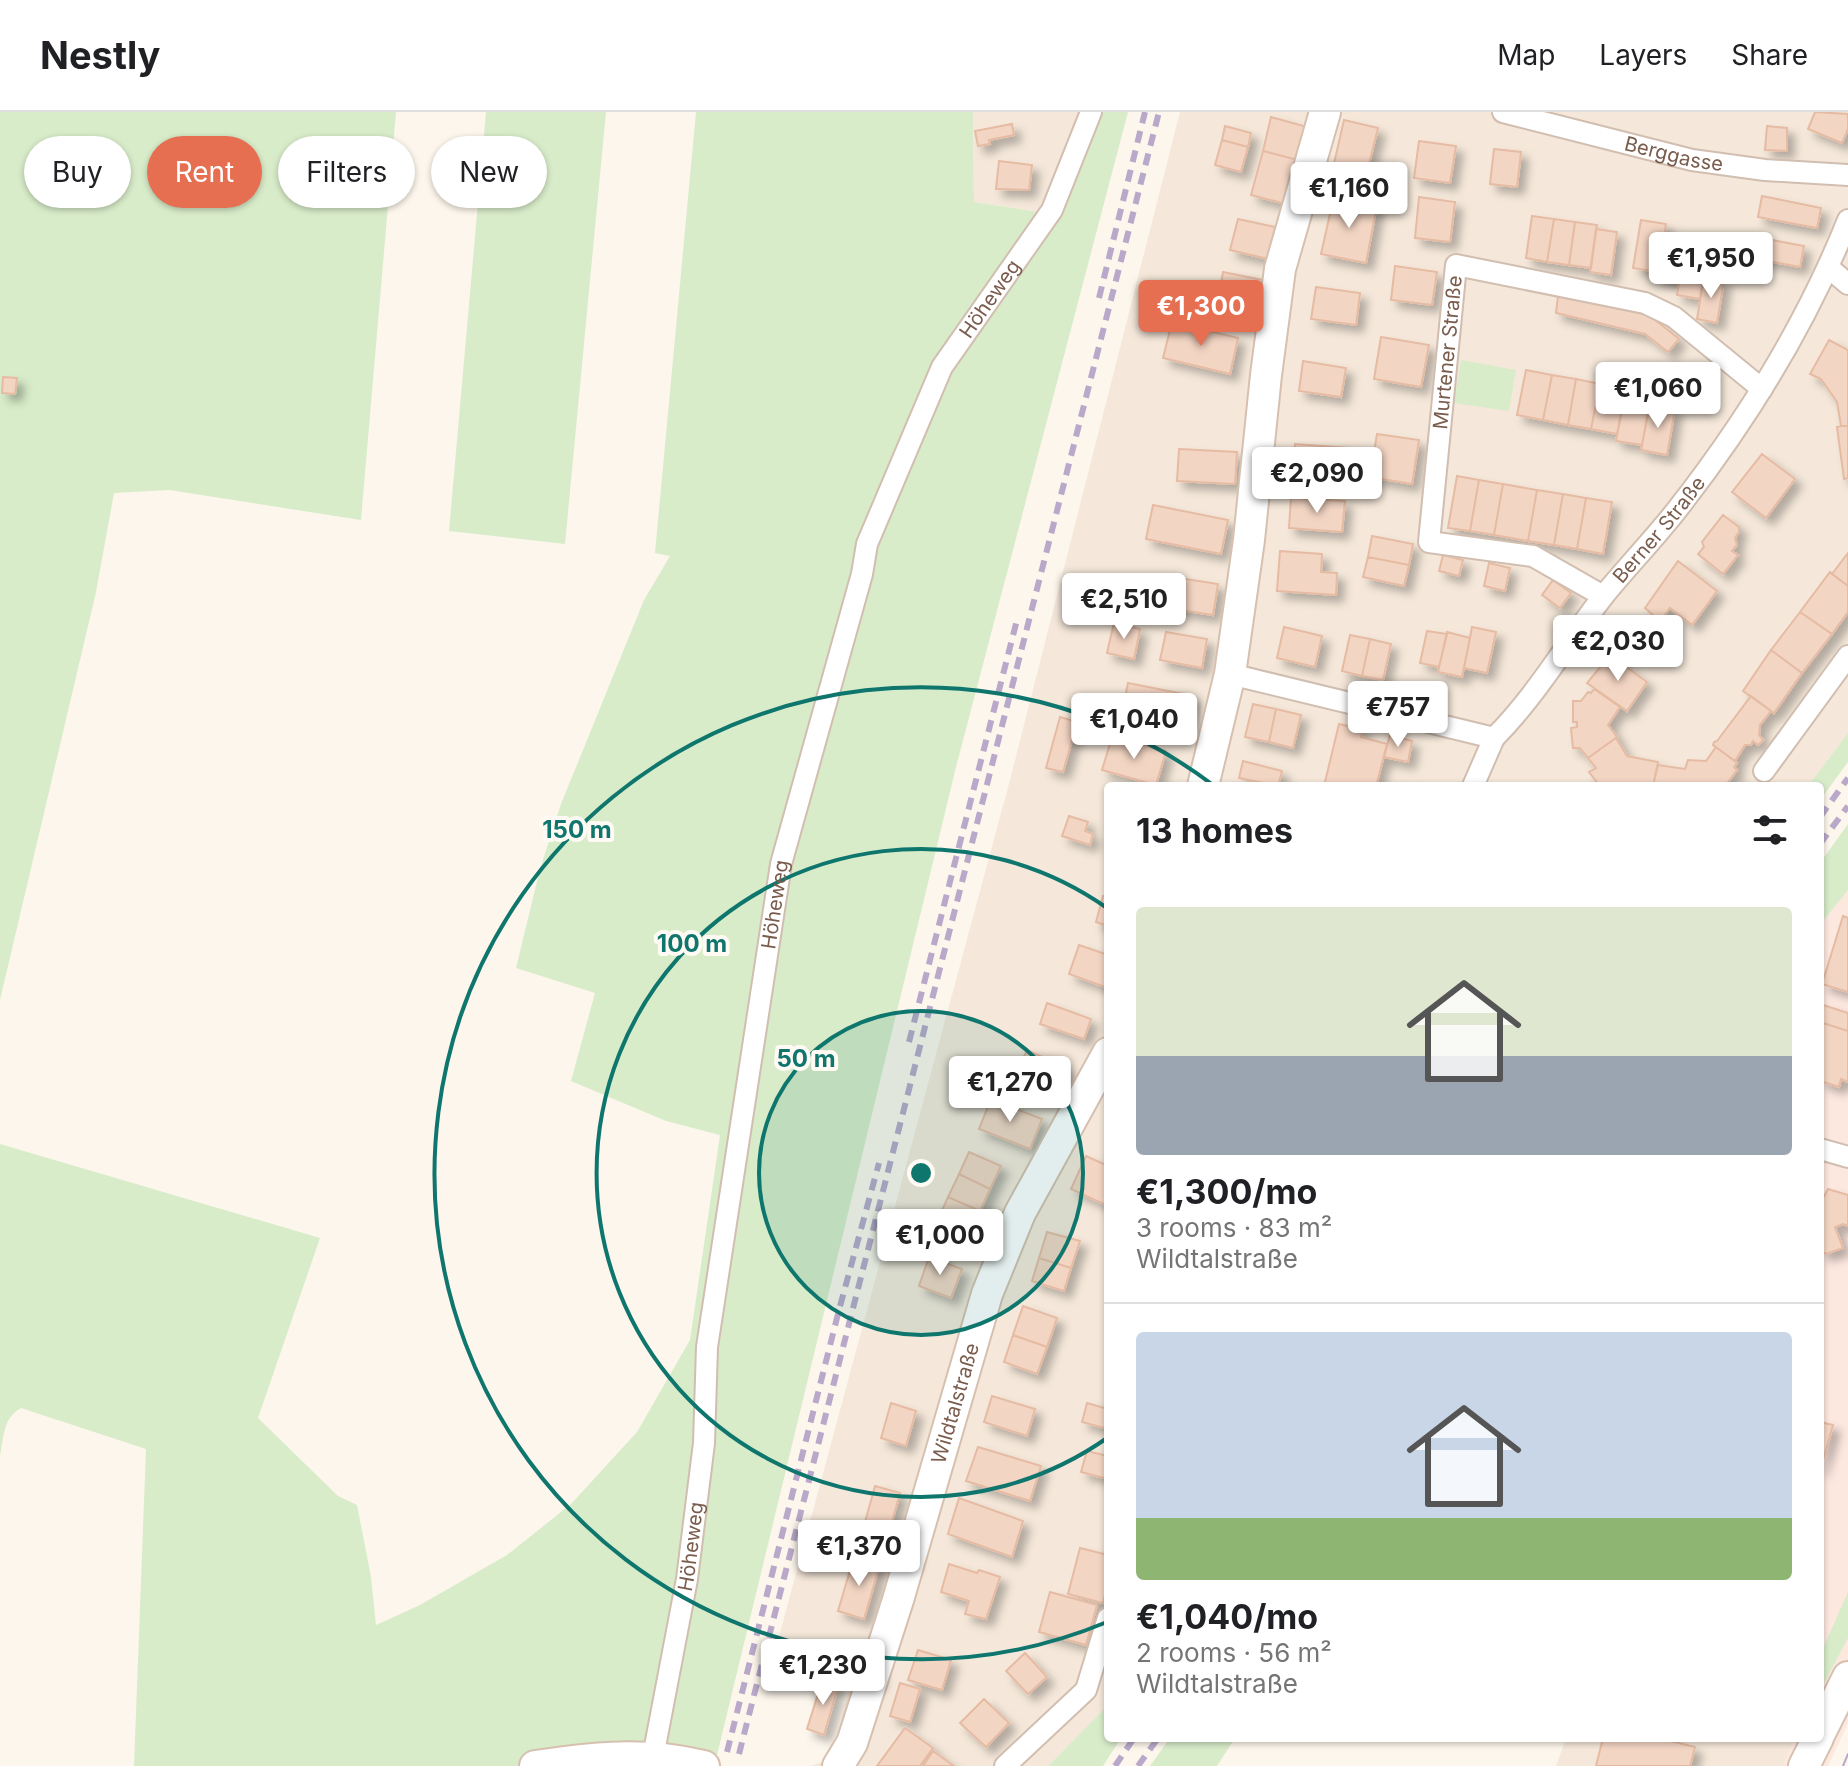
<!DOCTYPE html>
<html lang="en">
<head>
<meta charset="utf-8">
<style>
  body { margin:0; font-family:Inter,sans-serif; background:#f2f2f2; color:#202124; height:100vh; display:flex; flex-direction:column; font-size:30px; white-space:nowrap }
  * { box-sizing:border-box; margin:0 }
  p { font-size:26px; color:#757577 }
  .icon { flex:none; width:44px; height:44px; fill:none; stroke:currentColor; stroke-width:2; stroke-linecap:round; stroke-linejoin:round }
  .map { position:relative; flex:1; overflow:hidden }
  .side { position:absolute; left:1104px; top:670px; width:720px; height:960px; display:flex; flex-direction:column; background:#fff; border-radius:8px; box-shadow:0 2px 6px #0004 }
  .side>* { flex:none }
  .guide { position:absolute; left:24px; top:24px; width:760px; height:72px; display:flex; gap:16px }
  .price { position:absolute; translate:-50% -68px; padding:0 18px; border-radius:8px; background:#fff; color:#222; font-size:26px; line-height:52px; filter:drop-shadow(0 2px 4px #0008) }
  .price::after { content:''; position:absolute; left:50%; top:48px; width:24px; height:18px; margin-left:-12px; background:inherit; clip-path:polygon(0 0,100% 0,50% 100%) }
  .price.on { background:#e76f51; color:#fff }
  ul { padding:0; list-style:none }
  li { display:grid; align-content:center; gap:16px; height:424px; padding:0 32px }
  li+li { border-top:2px solid #e0e0e0 }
  li span { display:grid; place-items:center; height:248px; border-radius:8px; color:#555 }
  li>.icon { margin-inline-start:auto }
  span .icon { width:144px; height:144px; fill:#fffc; stroke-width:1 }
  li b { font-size:34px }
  h2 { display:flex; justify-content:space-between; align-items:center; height:96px; padding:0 32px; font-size:34px }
  .tag { padding:0 28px; border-radius:36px; background:#fff; box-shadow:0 2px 6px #0004; font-size:28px; line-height:72px }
  .tag.on { background:#e76f51; color:#fff }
  header { display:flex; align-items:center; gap:48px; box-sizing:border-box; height:112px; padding:0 40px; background:#fff; border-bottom:2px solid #e0e0e0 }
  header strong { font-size:38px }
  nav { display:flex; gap:44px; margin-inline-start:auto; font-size:28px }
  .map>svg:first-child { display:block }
  .residential { fill:#f5e8da }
  .commercial { fill:#fde8e0 }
  .green { fill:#d8ecc9 }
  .building { fill:#f3d5c3; stroke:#e6bba3; stroke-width:2; filter:url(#shadow) }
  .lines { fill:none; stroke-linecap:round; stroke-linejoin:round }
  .street-casing { stroke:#d1beb0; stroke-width:24 }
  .secondary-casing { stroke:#d6c0b0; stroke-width:34 }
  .street { stroke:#fff; stroke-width:20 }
  .secondary { stroke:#fff; stroke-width:30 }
  .tram { stroke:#b9a8c9; stroke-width:2 }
  .rail { stroke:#b9a8c9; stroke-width:6; stroke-dasharray:12 8; stroke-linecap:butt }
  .ring { fill:none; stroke:#0f766e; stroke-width:4 }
  .labels { text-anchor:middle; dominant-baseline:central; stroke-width:8; stroke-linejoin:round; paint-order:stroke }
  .street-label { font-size:20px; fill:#7a5c4d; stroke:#fffaf3 }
  .centre { fill:#0f766e; stroke:#fffaf3; stroke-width:4 }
  .ring-label { font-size:24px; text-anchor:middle; font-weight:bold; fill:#0f766e; stroke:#fffaf3; stroke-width:8; stroke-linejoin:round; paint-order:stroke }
</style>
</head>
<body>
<header>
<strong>Nestly</strong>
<nav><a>Map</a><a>Layers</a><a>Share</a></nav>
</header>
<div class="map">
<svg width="1848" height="1654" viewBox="0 0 1848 1654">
  <defs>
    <filter id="shadow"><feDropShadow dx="7" dy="7" stdDeviation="4" flood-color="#0004"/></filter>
  </defs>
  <rect width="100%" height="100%" fill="#fdf6ec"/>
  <path class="residential" d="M973,0H1099L1059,103L974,90Z
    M1180,0H1848V621L1808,674H1108V1593L1048,1654H811L829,1647L835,1636L855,1548L777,1532L1011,664Z
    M1566,1626H1795L1783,1654H1556Z"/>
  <path class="commercial" d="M1848,778V1611L1828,1654H1783L1795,1626H1820V813Z"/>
  <path class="green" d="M0,0H396L361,408L169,378L114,381L96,480L0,888Z
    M486,0H606L565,432L449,419Z
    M696,0H973L974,90L1059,103L1099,0H1128L956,655L717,1643L692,1637L688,1654H134L146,1337L21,1296C3,1306 4,1324 0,1344V1032L320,1126L258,1306L338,1384L357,1393L371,1465L376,1513L420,1493L507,1443L571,1392L637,1320L690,1228L720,1023L666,1009L571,969L595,881L516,856L540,757L561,692L644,488L670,444L655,441Z
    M1461,248L1516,258L1509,299L1454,291Z
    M1848,621V650L1820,688V674H1808Z
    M1848,712V778L1820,813V751Z
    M1848,1480V1526L1820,1579V1543Z
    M1108,1593V1626H1121L1103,1654H1048Z
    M1170,1626H1235L1217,1654H1150Z"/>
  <path class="building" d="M1815,0L1848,2V17L1842,31L1808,17Z
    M1271,5L1307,15L1298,48L1263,39Z
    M1344,8L1378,16L1366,64L1333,56Z
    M1012,12L1014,23L989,28L990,32L978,34L975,19Z
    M1225,14L1251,21L1248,35L1222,28Z
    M1767,14L1787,16V39L1765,38Z
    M1222,28L1248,35L1241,60L1215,53Z
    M1419,29L1456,34L1450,71L1414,66Z
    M1494,37L1521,40L1517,75L1490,72Z
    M1263,39L1298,48L1286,92L1251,83Z
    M999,49L1032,53L1029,78L996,77Z
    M1334,84L1377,93L1366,151L1321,142Z
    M1762,84L1821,96L1817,116L1758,105Z
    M1419,85L1455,90L1450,130L1415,126Z
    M1532,104L1554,107L1547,150L1526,146Z
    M1238,107L1275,115L1268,147L1230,138Z
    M1554,107L1575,110L1569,153L1547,150Z
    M1641,108L1666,112L1659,160L1633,156Z
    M1575,110L1597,113L1591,156L1569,153Z
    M1596,117L1617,120L1611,163L1590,160Z
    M1664,125L1686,128L1679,171L1657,167Z
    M1756,125L1804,134L1800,155L1752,146Z
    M1684,140L1707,144L1700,187L1677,183Z
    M1395,154L1437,160L1432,193L1391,188Z
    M1223,160L1263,168L1257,202L1217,194Z
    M1704,165L1724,168L1717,211L1697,207Z
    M1316,175L1360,181L1356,213L1311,207Z
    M1558,184L1649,203L1679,227L1668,240L1645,222L1556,201Z
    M1172,210L1238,226L1230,262L1163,246Z
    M1381,225L1429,233L1421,275L1374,267Z
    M1829,228L1848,238V314H1841L1837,290L1821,267L1810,262Z
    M1303,249L1346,256L1341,285L1299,279Z
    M1526,258L1552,263L1543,308L1517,303Z
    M1552,263L1576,267L1568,313L1543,308Z
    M3,265L17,266L15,282L2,281Z
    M1576,267L1600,272L1591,317L1568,313Z
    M1600,272L1626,276L1617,322L1591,317Z
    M1625,283L1650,288L1642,333L1616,329Z
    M1650,292L1675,297L1667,343L1641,338Z
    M1841,314H1848V366L1844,367L1837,315Z
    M1377,322L1419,328L1412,372L1370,365Z
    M1295,332L1349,336L1347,362L1293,357Z
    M1179,337L1237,340L1235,372L1177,369Z
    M1762,342L1795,367L1766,406L1732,380Z
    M1457,364L1479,368L1470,419L1448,416Z
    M1479,368L1503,372L1494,423L1470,419Z
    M1503,372L1537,378L1528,429L1494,423Z
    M1537,378L1563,382L1554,433L1528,429Z
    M1563,382L1586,386L1577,437L1554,433Z
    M1291,386L1345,389L1342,420L1289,416Z
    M1586,386L1612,390L1603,442L1577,437Z
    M1153,393L1228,408L1221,442L1146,427Z
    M1723,403L1739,415V420L1735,426L1737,433L1732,439L1738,443L1723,462L1698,442L1704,435L1702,430Z
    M1372,424L1413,432L1409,453L1368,445Z
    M1280,439L1322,442L1321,460L1337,461L1336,483L1277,479Z
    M1848,441V474L1832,462Z
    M1443,443L1463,448L1459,464L1439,459Z
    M1368,445L1409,453L1404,474L1363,465Z
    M1678,449L1717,479L1692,513L1670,496L1660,509L1645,496Z
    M1489,451L1510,456L1505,479L1484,474Z
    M1830,460L1848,474V500L1832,522L1800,500Z
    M1179,466L1218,472L1213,503L1174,497Z
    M1553,468L1571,481L1560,496L1542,483Z
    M1800,500L1832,522L1802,561L1771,538Z
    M1114,511L1140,517L1134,547L1107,541Z
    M1284,515L1322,524L1315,555L1277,546Z
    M1472,515L1496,520L1487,561L1464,556Z
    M1427,519L1447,522L1439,555L1420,551Z
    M1166,520L1207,527L1202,556L1160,548Z
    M1447,520L1470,526L1462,565L1438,560Z
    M1350,523L1370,527L1362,564L1342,559Z
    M1370,527L1391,532L1383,568L1362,564Z
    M1771,538L1802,561L1774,601L1743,579Z
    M1610,543L1647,570L1627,599L1587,571Z
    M1128,571L1194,584L1188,614L1122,600Z
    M1594,577L1620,595L1608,613L1617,625L1588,646L1580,636H1573L1571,616L1577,615V610H1573V589H1581L1588,580L1591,581Z
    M1751,584L1771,599L1760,613L1759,623L1763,628L1758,633L1753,629L1751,633H1745L1735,649L1713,633L1714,630L1717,629Z
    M1253,592L1276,597L1269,630L1245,625Z
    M1276,597L1301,603L1293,636L1269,630Z
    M1060,605L1077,610L1063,660L1046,656Z
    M1339,612L1363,617L1361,625L1387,632L1376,674H1324Z
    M1390,623L1412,629L1408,650L1384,645Z
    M1112,625L1166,639L1156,673L1102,658Z
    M1616,626L1627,644L1658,650L1653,674H1600L1589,660L1596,656L1588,646Z
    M1716,635L1737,651L1734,655L1737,658L1725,674H1653L1658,653L1685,657L1688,648L1706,649Z
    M1243,649L1282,659L1278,674L1239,666Z
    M1069,704L1088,710L1085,719L1093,722L1090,733L1062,724Z
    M1103,784L1108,786V814L1096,810Z
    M1843,804L1848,806V880L1822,872Z
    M1079,833L1108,843V876L1069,862Z
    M1047,891L1091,907L1084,927L1040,912Z
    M1820,892L1848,901V919L1820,910Z
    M1823,911L1848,919V970L1841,967L1839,975L1820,969V919Z
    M1027,938L1069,957L1058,981L1016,962Z
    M991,987L1042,1007L1030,1037L979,1017Z
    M969,1040L1001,1054L990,1077L959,1062Z
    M1086,1044L1108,1054V1094L1071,1077Z
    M959,1062L990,1077L980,1099L948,1085Z
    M1828,1077L1848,1083V1114L1843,1112L1835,1115L1843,1136L1826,1142L1820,1139V1092Z
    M948,1085L980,1099L970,1121L938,1107Z
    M1047,1120L1080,1129L1071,1156L1039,1146Z
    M929,1145L962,1157L951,1186L919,1174Z
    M1039,1146L1071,1156L1064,1179L1032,1169Z
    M1023,1194L1057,1206L1047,1235L1013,1223Z
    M1013,1223L1047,1235L1037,1262L1004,1250Z
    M992,1284L1035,1297L1027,1324L984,1310Z
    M891,1291L916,1299L906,1334L881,1326Z
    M1087,1291L1108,1297V1317L1082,1310Z
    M1820,1310L1833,1313L1820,1359Z
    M978,1335L1041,1354L1030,1389L966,1369Z
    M1087,1339L1108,1344V1367L1081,1360Z
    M875,1374L900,1381L887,1428L862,1421Z
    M959,1386L1023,1409L1012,1445L948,1422Z
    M1080,1436L1108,1443V1471L1103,1491L1068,1482Z
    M854,1445L880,1452L864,1507L838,1499Z
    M949,1452L977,1461L979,1458L1000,1465L986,1507L965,1502L969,1489L941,1480Z
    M1050,1480L1097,1493L1086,1533L1039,1520Z
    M918,1538L951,1548L942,1578L908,1568Z
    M1025,1541L1047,1565L1028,1582L1006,1559Z
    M823,1566L839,1571L824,1623L807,1617Z
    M900,1571L920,1577L910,1610L890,1604Z
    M984,1587L1009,1611L986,1635L960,1611Z
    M905,1616L933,1636L920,1654H877Z
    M1603,1626H1658L1695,1635L1690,1654H1596Z
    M933,1639L954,1654H923Z"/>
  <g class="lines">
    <defs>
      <g id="street">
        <path id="s1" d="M1503,0L1692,48L1765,58L1848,63"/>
        <path d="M1829,156L1848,172"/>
        <path id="s2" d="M1603,484L1533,444L1429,430L1456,153L1645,191L1674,205L1762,277"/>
        <path d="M1230,562L1494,626L1473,674"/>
        <path id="s3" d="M1494,626C1537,583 1567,530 1605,482C1628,454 1653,428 1676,399C1745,311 1806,213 1848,108"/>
        <path d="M1764,659L1848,544"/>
        <path d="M1820,1037L1848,1045"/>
        <path id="s4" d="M653,1645L687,1467L704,1331L707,1235L781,752L862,462L867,432L942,255L1052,98L1091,0"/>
        <path d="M1005,1654L1086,1578L1108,1506"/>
      </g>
      <g id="secondary">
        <path d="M1203,674L1230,562L1249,428L1266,263L1280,157L1325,0"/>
        <path d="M1820,1621L1848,1565"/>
        <path d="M535,1654C595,1645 645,1640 704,1654"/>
        <path id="s5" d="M838,1654L852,1631L898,1488L987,1182L1020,1101L1108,941"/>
        <path d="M1804,1654L1818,1626"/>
      </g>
    </defs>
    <use href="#street" class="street-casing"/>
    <use href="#secondary" class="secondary-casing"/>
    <use href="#street" class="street"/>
    <use href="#secondary" class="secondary"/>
    <path class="tram" d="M1843,1654L1848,1642"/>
    <path class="rail" d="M1099,186L1145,0
      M1820,705L1848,666
      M1820,732L1848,694
      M909,930L1018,504
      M727,1640L839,1198L879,1051
      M739,1642L1159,0
      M1115,1654L1134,1626
      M1138,1654L1158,1626"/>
  </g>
  <circle cx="921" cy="1061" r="162" fill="#0f766e" fill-opacity=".12"/>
  <g class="ring">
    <circle cx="921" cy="1061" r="162"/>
    <path d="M1107 1326A324 324 0 1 1 1107 796"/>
    <path d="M1107 1510A486 486 0 1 1 1213 673"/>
  </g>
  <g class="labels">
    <g class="street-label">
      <text stroke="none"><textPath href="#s1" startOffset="176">Berggasse</textPath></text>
      <text stroke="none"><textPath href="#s4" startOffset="1510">Höheweg</textPath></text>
      <text stroke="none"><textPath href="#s2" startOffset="376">Murtener Straße</textPath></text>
      <text stroke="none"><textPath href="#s3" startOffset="266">Berner Straße</textPath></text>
      <text stroke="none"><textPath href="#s4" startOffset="862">Höheweg</textPath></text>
      <text stroke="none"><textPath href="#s5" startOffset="382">Wildtalstraße</textPath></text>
      <text stroke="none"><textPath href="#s4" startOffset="214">Höheweg</textPath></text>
    </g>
  </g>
  <circle cx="921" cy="1061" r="12" class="centre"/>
  <g class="ring-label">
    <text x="577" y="726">150 m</text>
    <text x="692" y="840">100 m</text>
    <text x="806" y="955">50 m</text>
  </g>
</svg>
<b class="price" style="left:1349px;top:118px">€1,160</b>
<b class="price" style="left:1711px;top:188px">€1,950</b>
<b class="price on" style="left:1201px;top:236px">€1,300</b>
<b class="price" style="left:1658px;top:318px">€1,060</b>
<b class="price" style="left:1317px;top:403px">€2,090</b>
<b class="price" style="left:1124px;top:529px">€2,510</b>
<b class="price" style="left:1618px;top:571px">€2,030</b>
<b class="price" style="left:1398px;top:637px">€757</b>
<b class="price" style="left:1134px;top:649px">€1,040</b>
<b class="price" style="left:1010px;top:1012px">€1,270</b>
<b class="price" style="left:940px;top:1165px">€1,000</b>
<b class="price" style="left:859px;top:1476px">€1,370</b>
<b class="price" style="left:823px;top:1595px">€1,230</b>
<div class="guide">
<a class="tag">Buy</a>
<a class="tag on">Rent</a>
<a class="tag">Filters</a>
<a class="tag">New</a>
</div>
<section class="side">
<h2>13 homes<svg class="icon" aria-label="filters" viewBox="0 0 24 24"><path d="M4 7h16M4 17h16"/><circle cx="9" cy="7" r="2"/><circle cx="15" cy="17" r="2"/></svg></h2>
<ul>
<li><span style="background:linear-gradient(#dfe7d0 60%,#9aa5b1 0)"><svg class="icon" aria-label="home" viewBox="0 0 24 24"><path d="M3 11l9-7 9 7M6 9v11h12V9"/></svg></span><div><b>€1,300/mo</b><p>3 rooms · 83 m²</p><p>Wildtalstraße</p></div></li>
<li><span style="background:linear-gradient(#c9d6e8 75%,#8fb573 0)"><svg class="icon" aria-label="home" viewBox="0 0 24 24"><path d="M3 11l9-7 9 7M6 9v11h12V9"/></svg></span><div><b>€1,040/mo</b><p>2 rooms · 56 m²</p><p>Wildtalstraße</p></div></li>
</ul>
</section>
</div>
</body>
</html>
